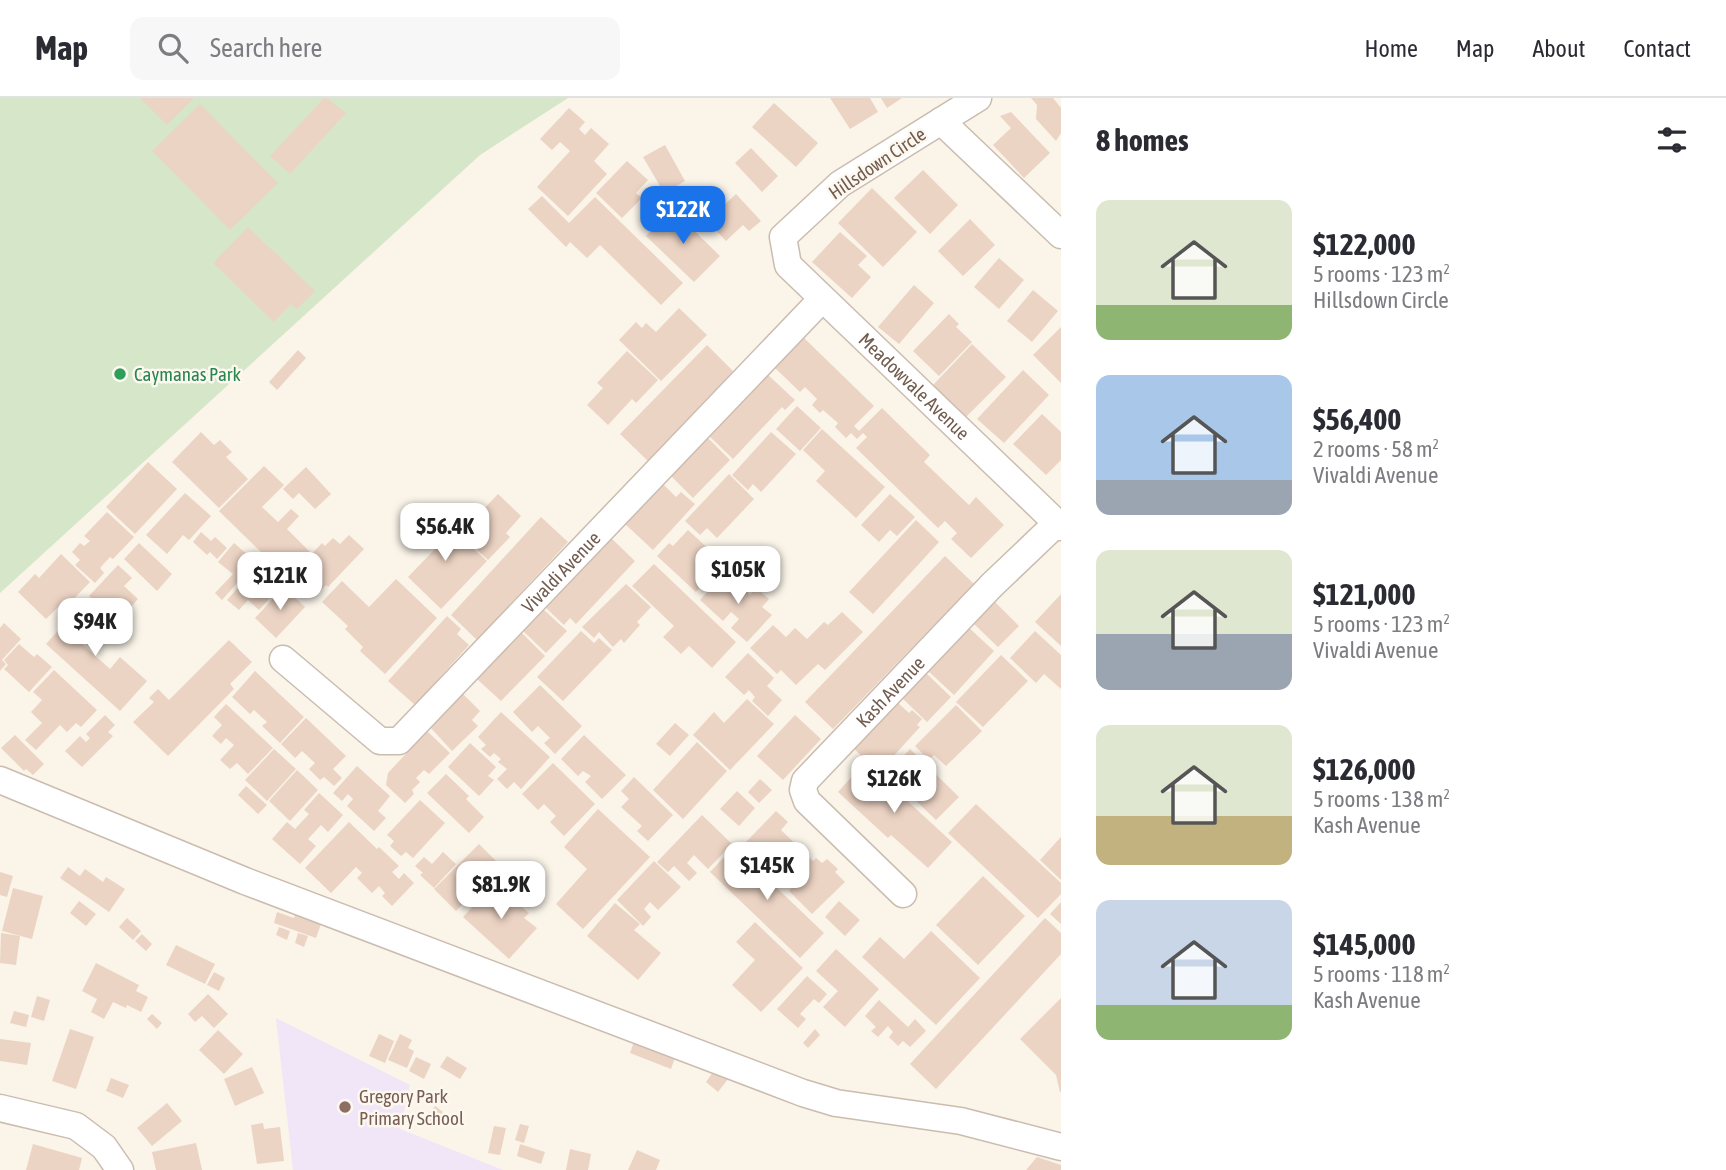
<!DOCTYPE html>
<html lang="en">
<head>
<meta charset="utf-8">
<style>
  body { margin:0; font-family:"Asap Condensed",sans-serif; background:#f7f7f7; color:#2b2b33; height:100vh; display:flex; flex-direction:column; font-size:26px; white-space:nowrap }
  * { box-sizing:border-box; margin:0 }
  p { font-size:23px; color:#7c7c81 }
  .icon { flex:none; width:38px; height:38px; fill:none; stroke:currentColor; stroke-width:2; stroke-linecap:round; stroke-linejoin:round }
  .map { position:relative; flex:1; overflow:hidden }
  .side { display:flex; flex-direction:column; background:#fff; width:665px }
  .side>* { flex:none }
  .price { position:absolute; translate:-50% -60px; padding:0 16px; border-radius:14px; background:#fff; color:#222; font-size:23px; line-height:46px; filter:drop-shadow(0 2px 4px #0008) }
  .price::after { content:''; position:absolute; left:50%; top:42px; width:21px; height:16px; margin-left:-10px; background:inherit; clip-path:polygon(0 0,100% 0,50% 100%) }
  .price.on { background:#1a73e8; color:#fff }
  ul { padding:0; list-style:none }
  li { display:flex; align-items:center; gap:21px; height:175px; padding:0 35px }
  li span { display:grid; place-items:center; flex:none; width:196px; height:140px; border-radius:14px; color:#555 }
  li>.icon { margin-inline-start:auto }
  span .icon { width:84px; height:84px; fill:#fffc; stroke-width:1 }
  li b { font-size:30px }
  h2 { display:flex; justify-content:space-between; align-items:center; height:84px; padding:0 35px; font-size:30px }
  header { display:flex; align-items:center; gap:42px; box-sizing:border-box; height:98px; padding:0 35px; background:#fff; border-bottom:2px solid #e1e1e2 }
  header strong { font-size:33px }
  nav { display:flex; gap:38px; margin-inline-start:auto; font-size:24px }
  .search { width:490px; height:63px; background:#f7f7f7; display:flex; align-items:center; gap:18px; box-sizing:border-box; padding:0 24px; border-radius:14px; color:#7c7c81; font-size:26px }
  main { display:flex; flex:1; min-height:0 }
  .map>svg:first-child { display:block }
  .education { fill:#f0e6f7 }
  .green { fill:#d5e6c9 }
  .building { fill:#ecd4c4 }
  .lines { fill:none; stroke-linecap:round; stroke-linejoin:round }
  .street-casing { stroke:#cbbcb0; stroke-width:29 }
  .street { stroke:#fff; stroke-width:26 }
  .leisure-dot { fill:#2e9e5b; stroke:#fdf8ef; stroke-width:2.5 }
  .education-dot { fill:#8d6e63; stroke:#fdf8ef; stroke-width:2.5 }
  .labels { text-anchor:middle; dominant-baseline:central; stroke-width:5; stroke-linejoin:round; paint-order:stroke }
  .street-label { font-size:19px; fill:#725c50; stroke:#fdf8ef }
  .leisure-label { font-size:19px; fill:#27864d; stroke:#fdf8ef; text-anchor:start }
  .education-label { font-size:19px; fill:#785e54; stroke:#fdf8ef; text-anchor:start }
</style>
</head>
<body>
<header>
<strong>Map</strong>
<div class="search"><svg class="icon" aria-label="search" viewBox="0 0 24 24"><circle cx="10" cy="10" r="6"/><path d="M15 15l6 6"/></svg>Search here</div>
<nav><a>Home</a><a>Map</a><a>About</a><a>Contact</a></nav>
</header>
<main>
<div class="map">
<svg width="1061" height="1072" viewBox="0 0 1061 1072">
  <rect width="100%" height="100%" fill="#faf4e9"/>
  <path class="education" d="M276,920L410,987L400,1031L503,1072H293Z"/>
  <path class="green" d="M0,0H568L480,57L0,495Z"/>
  <path class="building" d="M140,0H194L167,27Z
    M324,0H327L346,15L290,76L270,58Z
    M830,0H870L878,14L850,31Z
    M881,0H902L887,10Z
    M1031,0H1053L1061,10V35L1056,43L1036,21L1037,7Z
    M774,5L818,45L796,69L752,29Z
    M200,6L278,85L230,132L152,53Z
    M569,10L585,24L579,31L585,37L591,30L609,46L594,63L607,76L568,118L537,89L570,53L560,44L552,52L540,41Z
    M1011,14L1050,55L1024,80L993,47L1011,30L1000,18Z
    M665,47L685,83L664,95L643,59Z
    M751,50L778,78L762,94L735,65Z
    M627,63L648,82L636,95L642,100L622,120L596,95Z
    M923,72L958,107L930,136L894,100Z
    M872,90L917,134L883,169L838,125Z
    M736,96L761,123L749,133L743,127L726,143L707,123Z
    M542,98L569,125L595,99L683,185L661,207L600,147L587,160L570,144L566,149L528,111Z
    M672,111L720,158L694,184L646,138Z
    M970,121L995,147L963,178L938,153Z
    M248,129L315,193L297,211L291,206L274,224L213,165Z
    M840,134L867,158L858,167L871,179L852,200L812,164Z
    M999,160L1024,182L999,211L974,189Z
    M914,187L934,205L899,246L878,229Z
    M1033,192L1058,213L1032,244L1007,223Z
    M679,210L707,237L661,283L619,242L636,224L642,230L646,225L656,234Z
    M949,216L959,226L956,229L972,244L939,278L913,253Z
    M1061,229V285L1033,257Z
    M803,239L874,308L854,328L859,333L882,310L930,357L924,364L969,407L976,399L1004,427L971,460L951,441L957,435L945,423L938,430L856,350L867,339L863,335L857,341L851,335L846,340L835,329L838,325L823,312L820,315L812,307L817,301L805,289L800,294L774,269Z
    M972,246L1006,279L966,319L933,287Z
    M707,247L735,275L649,364L620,336Z
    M298,252L306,260L277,292L269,284Z
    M627,253L658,282L636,305L632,301L608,327L587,307L603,290L597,285Z
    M1023,272L1049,297L1004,345L977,321Z
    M767,276L795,302L785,312L782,309L733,361L708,337Z
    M797,308L821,330L800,353L776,331Z
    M1042,316L1061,334V362L1046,377L1013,346Z
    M822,331L885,389L856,420L816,383L825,373L803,352Z
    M201,334L214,347L220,342L232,354L226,359L248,381L219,410L172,364Z
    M771,334L796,356L761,394L753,386L748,392L732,377Z
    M707,339L730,362L693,400L670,377Z
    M148,364L177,391L135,436L106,409Z
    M264,368L284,387L262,409L278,424L291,411L299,418L287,431L311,455L293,473L280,461L277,465L266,455L264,457L219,413Z
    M306,369L331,396L315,411L299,395L293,401L283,391Z
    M729,376L754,401L717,440L707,430L700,437L685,423Z
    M661,384L676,399L681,394L695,406L653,452L624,425Z
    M185,395L211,418L189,442L183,437L167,456L146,437Z
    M498,396L521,418L506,435L510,439L488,462L460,436Z
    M890,396L915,419L897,438L890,432L879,444L861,427Z
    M107,414L134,439L113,461L110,459L100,470L104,475L95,485L75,467L80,462L72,454L80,445L84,448L90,443L84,438Z
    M432,417L453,436L455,433L487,463L441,511L408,479L435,451L416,433Z
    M541,419L568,444L477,542L451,517Z
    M916,422L939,444L873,516L849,494Z
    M688,432L723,464L696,494L657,458L669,445L673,448Z
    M201,434L211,443L215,439L227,450L217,461L210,454L207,457L193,444Z
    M349,437L364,451L328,489L326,487L313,500L290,479L322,445L325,448L333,440L340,446Z
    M610,439L635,463L576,526L570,520L564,527L545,509Z
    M139,445L172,476L157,493L124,461Z
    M234,445L256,464L222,502L215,495L233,476L218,464Z
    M61,456L90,484L62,513L58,509L46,521L18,494L35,476L39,480Z
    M945,458L974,486L833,631L805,604Z
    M654,466L736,544L712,570L689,548L681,556L663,539L674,528L632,488Z
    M118,467L132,480L124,488L138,501L117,524L89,498Z
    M258,467L281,487L259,512L248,502L239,512L227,502Z
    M725,474L750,497L756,490L769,501L762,509L772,517L747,544L731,530L739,521L731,514L723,523L700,502Z
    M396,481L437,520L385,576L360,553L363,549L345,531L348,528L322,504L342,483L369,509Z
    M626,486L651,509L637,524L640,527L624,545L621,541L613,549L599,534L594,540L582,529Z
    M284,489L305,509L276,540L255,520Z
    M1061,496V548L1035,524Z
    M994,503L1019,528L998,549L973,525Z
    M83,505L111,529L99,543L90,535L81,545L110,571L120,559L147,583L120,613L46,546Z
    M543,511L567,533L546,555L523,533Z
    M842,514L863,534L825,572L818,566L796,587L781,572L777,576L750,550L773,527L786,539L795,530L807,541L824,524L828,527Z
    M447,518L461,531L457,536L469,547L415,607L388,583Z
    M4,525L21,541L2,562L6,566L0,573V530Z
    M967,528L994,553L954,597L926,571Z
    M581,533L594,545L599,540L612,552L563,603L537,579Z
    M1035,533L1061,557V591L1044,576L1036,585L1010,560Z
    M522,535L545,558L501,603L477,581Z
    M229,542L252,564L230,586L234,591L168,658L133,624L154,604L149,600L158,591L169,602Z
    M19,546L34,559L37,556L52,569L29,594L4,571L8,567L4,562Z
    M748,555L774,580L767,588L782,602L768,618L752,603L755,599L749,592L744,597L725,579Z
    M1001,557L1028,583L983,629L956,604Z
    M54,572L97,612L81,629L76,625L67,634L60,627L36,652L25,642L42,625L31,614L42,602L33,594Z
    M255,573L304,619L280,645L262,628L267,624L254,612L250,616L232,599Z
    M924,573L951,599L927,624L900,598Z
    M540,587L582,628L555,656L544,645L550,640L538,628L532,634L513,614Z
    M463,596L480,613L472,622L478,628L452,653L430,629Z
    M747,601L774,626L730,672L693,637L714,614L724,625Z
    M896,603L909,615L912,612L922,621L917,627L920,629L879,674L853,650Z
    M226,606L273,650L248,676L237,665L230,671L220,662L234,647L226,640L221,646L212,638L222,627L214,619Z
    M956,607L982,633L946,668L934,657L929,662L915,648Z
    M501,614L550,659L521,691L514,684L507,691L497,681L507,671L498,664L501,661L494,655L490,659L481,651L486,647L478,639Z
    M105,617L115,627L108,634L113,638L82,669L65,653L80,638L86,644L90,640L86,636Z
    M795,617L821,641L783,682L757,658Z
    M306,620L346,658L333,671L342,680L334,688L324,679L320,682L309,671L315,665L302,653L295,660L281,646Z
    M675,625L689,637L670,658L656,646Z
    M427,633L450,655L429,676L424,672L416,680L420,684L412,692L414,696L405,705L386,687L388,675Z
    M15,637L44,666L33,677L26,671L24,673L1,650Z
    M584,637L626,677L602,701L585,684L591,678L583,673L578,678L561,661Z
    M697,644L727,673L683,721L653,692Z
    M470,645L496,669L488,678L494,682L479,698L448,669Z
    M274,651L296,671L267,703L245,682Z
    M910,651L959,699L936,722L887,675Z
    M865,664L952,744L928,770L891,737L888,740L838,694Z
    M553,665L595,706L564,738L550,724L556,718L544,706L538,712L522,696Z
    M357,668L390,698L378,713L386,720L374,733L347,708L353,701L348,696L342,703L333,695Z
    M297,672L318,692L290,723L269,703Z
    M446,676L469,698L466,701L484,719L469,735L427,695Z
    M634,679L673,717L648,743L637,733L642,728L621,709L629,701L621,693Z
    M760,681L772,692L759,705L748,694Z
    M246,688L267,707L258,716L238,697Z
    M737,693L755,710L739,728L720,711Z
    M319,695L343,717L328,734L321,727L308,741L316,748L300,766L272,741L287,724L295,731L309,716L304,712Z
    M420,702L445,725L413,760L406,754L401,758L390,748L394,743L387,737Z
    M976,706L1061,785V796L1038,820L948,735Z
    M598,711L650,759L583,831L556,806L587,771L564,749Z
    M776,713L788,724L781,732L813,763L816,760L822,765L827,761L838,771L835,774L845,784L812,816L789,793L793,788L787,782L783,785L744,746Z
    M702,717L732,746L708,771L694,757L687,765L697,775L689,783L674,768L668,774L657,764Z
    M349,724L377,751L379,749L399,768L392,774L399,781L404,775L414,785L392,808L382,798L385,795L379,788L372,795L357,780L362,775L356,769L331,795L305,770Z
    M1061,739V782L1040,762Z
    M479,746L497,764L490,771L497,778L483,793L479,789L456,813L434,791Z
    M734,749L824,835L800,860L710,774Z
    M443,754L456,766L434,790L420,777L423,775L415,768L424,759L432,766Z
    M654,763L681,789L658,812L650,804L644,811L651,819L643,828L617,802Z
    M68,769L80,778L85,771L103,784L106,779L125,791L109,814L60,780Z
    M0,774L13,778L7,799L0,797Z
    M983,778L1025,818L978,867L936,827Z
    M499,788L518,806L524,799L528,803L522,809L529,815L524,820L537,830L509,861L463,819L487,793L491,797Z
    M13,790L43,798L32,841L2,833Z
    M79,803L96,816L86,828L70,815Z
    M839,803L860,822L845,838L825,819Z
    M1061,804V826L1050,816Z
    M615,805L640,826L634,832L661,855L638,882L587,838Z
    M277,814L294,820L296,814L322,823L316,840L274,825Z
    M127,820L141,833L133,842L119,829Z
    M1045,820L1061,835V856L936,991L910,966Z
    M755,824L803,870L761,914L732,887L755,862L736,844Z
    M279,829L290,833L287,842L276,837Z
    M931,833L980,880L936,927L862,859L880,839L904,861Z
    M1,835L20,838L16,867L0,865Z
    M298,835L308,838L304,849L295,845Z
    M142,836L152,846L146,853L135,843Z
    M176,847L215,866L205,886L166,867Z
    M836,851L879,891L845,929L823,909L838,893L816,873Z
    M96,865L139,887L136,893L148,899L141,914L127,907L126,910L113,904L104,921L91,914L97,901L82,893Z
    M214,874L225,880L219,893L207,887Z
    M807,878L827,896L819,905L814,901L800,916L806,921L798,930L777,911Z
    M208,896L228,916L214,930L202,918L195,924L188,916Z
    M37,898L50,902L44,923L31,919Z
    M1061,900V994H1060L1056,977L1020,941Z
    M879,902L908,929L915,921L926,933L910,949L903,943L898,948L889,939L893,934L888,928L878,939L871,933L876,929L865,918Z
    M14,913L29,917L26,929L10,925Z
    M152,916L162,925L157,931L147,921Z
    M70,931L94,939L76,991L52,983Z
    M815,931L820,937L808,950L803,945Z
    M218,932L243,956L224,976L199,952Z
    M379,936L394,943L385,965L369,958Z
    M400,936L412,942L408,950L414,953L407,970L388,962Z
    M636,938L677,954L671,971L630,955Z
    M0,941L31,945L27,967L0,963Z
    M447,958L467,970L460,981L440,969Z
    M416,959L431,966L424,981L409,973Z
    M252,969L264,995L235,1008L224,981Z
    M715,971L728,981L718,994L706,984Z
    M111,980L129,987L123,1000L106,993Z
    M167,1005L182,1023L152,1048L137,1030Z
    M435,1008L443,1014L432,1026L425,1020Z
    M263,1025L264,1031L280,1029L284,1063L257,1066L251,1027Z
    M520,1026L529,1028L524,1045L515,1042Z
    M494,1028L506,1030L500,1057L488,1055Z
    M196,1045L202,1072H156L152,1054Z
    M33,1046L82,1060L79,1072H26Z
    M520,1046L545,1054L541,1066L517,1058Z
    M570,1051L591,1056L588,1072H566Z
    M637,1052L660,1062L656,1072H628Z
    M1037,1059L1061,1067V1072H1026Z"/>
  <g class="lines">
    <defs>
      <g id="street">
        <path id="s1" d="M978,0L840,86L783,139L788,167L1061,429"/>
        <path d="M941,23L1061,137"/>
        <path id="s2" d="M283,561L380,643H399L822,201"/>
        <path d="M0,682L245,783L803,995L836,1005L961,1023L1061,1049"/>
        <path id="s3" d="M903,796L807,703L803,692L805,683L992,487L1057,425"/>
        <path d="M0,1010L76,1028L104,1049L120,1072"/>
      </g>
    </defs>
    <use href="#street" class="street-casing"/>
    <use href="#street" class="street"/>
  </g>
  <circle class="leisure-dot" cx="120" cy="276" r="7"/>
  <circle class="education-dot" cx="345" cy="1009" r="7"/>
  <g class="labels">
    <g class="street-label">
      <text transform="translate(877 65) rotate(-34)">Hillsdown Circle</text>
      <text stroke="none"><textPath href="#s1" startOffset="444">Meadowvale Avenue</textPath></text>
      <text stroke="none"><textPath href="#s2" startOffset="380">Vivaldi Avenue</textPath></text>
      <text stroke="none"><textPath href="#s3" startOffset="278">Kash Avenue</textPath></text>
    </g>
    <g class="leisure-label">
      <text x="134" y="276">Caymanas Park</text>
    </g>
    <g class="education-label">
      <text x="359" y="998">Gregory Park<tspan x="359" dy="22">Primary School</tspan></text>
    </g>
  </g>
</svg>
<b class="price on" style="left:683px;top:148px">$122K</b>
<b class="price" style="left:445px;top:465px">$56.4K</b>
<b class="price" style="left:738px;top:508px">$105K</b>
<b class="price" style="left:280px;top:514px">$121K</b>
<b class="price" style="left:95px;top:560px">$94K</b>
<b class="price" style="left:894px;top:717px">$126K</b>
<b class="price" style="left:767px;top:804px">$145K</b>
<b class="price" style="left:501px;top:823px">$81.9K</b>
</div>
<section class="side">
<h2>8 homes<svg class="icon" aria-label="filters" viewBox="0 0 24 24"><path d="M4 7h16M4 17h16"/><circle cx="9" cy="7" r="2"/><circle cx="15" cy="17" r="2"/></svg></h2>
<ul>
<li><span style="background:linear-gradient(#dfe7d0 75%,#8fb573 0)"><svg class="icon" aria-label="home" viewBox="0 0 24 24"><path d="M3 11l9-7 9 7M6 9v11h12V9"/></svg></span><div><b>$122,000</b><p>5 rooms · 123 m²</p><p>Hillsdown Circle</p></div></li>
<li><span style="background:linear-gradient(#a9c7e8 75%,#9aa5b1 0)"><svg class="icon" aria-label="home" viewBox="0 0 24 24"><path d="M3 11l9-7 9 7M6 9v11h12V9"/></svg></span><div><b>$56,400</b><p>2 rooms · 58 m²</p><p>Vivaldi Avenue</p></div></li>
<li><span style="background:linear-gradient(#dfe7d0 60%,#9aa5b1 0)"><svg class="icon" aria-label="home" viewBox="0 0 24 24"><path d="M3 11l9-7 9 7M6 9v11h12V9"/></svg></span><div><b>$121,000</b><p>5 rooms · 123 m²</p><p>Vivaldi Avenue</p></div></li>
<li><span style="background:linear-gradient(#dfe7d0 65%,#c2b280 0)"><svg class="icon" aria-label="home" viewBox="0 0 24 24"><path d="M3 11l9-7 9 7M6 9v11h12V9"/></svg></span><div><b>$126,000</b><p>5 rooms · 138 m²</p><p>Kash Avenue</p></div></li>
<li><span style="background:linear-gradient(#c9d6e8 75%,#8fb573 0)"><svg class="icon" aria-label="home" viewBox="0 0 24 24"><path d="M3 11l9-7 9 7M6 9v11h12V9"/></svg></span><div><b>$145,000</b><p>5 rooms · 118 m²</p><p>Kash Avenue</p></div></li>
</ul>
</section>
</main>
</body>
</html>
